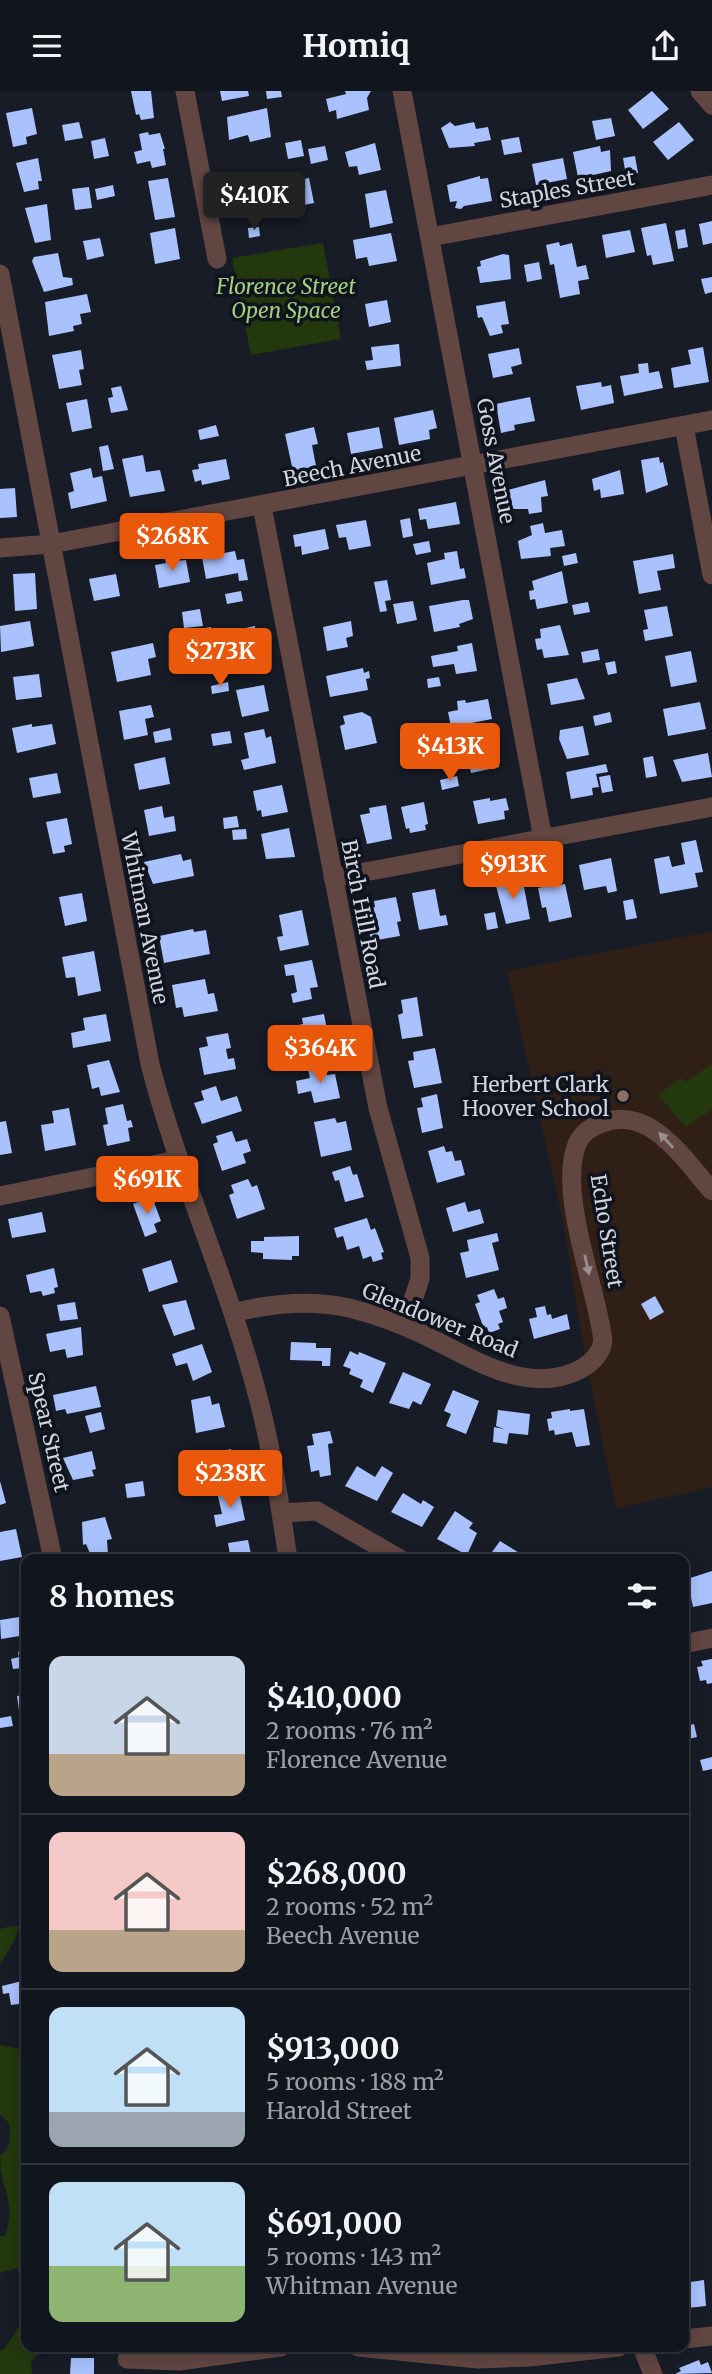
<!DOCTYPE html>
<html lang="en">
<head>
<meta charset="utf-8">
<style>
  body { margin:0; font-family:Merriweather,serif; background:#1a1e26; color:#f1f3f6; height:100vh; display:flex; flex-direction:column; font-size:26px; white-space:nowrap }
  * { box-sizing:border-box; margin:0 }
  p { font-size:23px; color:#9c9fa4 }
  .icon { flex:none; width:38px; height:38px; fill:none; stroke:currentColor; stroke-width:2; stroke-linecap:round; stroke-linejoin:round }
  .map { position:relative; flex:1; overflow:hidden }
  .drawer { position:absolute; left:21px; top:1463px; width:668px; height:798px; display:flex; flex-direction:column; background:#11151d; border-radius:14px; box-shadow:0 4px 18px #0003,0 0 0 2px #30343b }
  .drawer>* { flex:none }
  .price { position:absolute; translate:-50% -60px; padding:0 16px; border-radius:7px; background:#ea580c; color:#fff; font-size:23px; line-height:46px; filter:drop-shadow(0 2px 4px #0008) }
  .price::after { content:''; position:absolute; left:50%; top:42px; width:21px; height:16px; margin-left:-10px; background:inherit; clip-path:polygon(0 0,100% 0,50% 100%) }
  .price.on { background:#222; color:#fff }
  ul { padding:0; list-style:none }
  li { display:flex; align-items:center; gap:21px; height:175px; padding:0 28px }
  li+li { border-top:2px solid #30343b }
  li span { display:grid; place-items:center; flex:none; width:196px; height:140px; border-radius:14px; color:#555 }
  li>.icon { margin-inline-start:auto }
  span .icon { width:84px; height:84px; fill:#fffc; stroke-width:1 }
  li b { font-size:30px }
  h2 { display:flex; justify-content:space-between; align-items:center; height:84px; padding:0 28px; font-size:30px }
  header { display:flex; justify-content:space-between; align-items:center; height:91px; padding:0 28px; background:#11151d; font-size:32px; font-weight:700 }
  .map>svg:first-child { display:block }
  .education { fill:#2f1f16 }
  .green { fill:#23380c }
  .building { fill:#a9c2fd }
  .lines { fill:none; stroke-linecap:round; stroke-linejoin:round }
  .minor { stroke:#624642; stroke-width:19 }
  .tertiary { stroke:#624642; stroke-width:19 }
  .oneway { fill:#9a8d8f }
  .education-dot { fill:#8d6e63; stroke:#0e131e; stroke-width:2.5 }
  .labels { text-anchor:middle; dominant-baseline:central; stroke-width:7; stroke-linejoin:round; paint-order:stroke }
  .street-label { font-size:21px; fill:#d1d4dc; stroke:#0e131e }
  .park-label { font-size:21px; font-style:italic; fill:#a3cf7e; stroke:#0e131e }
  .poi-label { font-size:21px; fill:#d1d4dc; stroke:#0e131e; text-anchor:end }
</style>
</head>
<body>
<header><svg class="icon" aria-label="menu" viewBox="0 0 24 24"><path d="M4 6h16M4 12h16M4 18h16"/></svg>Homiq<svg class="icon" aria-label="share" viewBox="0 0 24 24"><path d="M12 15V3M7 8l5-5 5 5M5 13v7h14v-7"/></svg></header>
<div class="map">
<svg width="712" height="2283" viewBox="0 0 712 2283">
  <rect width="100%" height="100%" fill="#171c27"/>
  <path class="education" d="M712,840V1396L616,1418L584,1261L563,1130L507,880Z"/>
  <path class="green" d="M323,152L341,248L251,264L232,167Z
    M712,973V1018L686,1036L658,1004L681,987L685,991Z
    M12,1835L19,1836L14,1850L0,1873V1838Z
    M0,1954L26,1959V2189L17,2177L0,2182V2145H5C17,2109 0,2099 0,2065C12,2055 10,2047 9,2032L0,2023Z
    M26,2234V2256H45L31,2270L32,2283H0V2260L5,2257L19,2235Z"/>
  <path class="building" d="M131,0H151L154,27L141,29L139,23L136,24Z
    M220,0H248L249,5L222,10Z
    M266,0H281L282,6L267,8Z
    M345,0H371L367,7L369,19L337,28L336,19L329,21L326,8L346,3Z
    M652,0L669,18L643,38L628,19Z
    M32,17L37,43L26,46L27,53L13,56L6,22Z
    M267,17L271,46L250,51L248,44L229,49L227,26Z
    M611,27L615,45L596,49L592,30Z
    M79,31L83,47L65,50L62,34Z
    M450,31L455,35L474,31L476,38L488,36L491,49L474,52L475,55L449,57L441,37Z
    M679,31L694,49L668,69L653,51Z
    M148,41L149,44L160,42L165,58H163L166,74L152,77L150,70L137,73L134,61L142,59L139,43Z
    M519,46L522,61L504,64L501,49Z
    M105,47L109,65L94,68L91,50Z
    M301,49L304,65L288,68L285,52Z
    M375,52L381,79L359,84L357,75L349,76L345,61Z
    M325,55L328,69L311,73L308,58Z
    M600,55L601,61L610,59L611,80L593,84V87L579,91L573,61Z
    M635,65L638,82L626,85L623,67Z
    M38,67L42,90H38L39,98L24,101L16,72Z
    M563,67L567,88L536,94L532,73Z
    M297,83L298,89L309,87L314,112L284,118L282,107L275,109L271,88Z
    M480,85V88L488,87L492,110L464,115L461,118L455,117L457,110L450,111L447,94Z
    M168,87L175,126L155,129L148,90Z
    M113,94L115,105L97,109L95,98Z
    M89,96L92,117L75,119L72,98Z
    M386,99L393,132L370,137L365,103Z
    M47,113L51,149L35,152L25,117Z
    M712,130V152L703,154L699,133Z
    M666,132L674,170L653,174L651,164L647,165L641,137Z
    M259,136L260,145L249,147L248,137Z
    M175,137L180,168L155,173L150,142Z
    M685,138L688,156L678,158L675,140Z
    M630,139L635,161L606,167L602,144Z
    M391,142L397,170L369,175L367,166L356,168L353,149Z
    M100,147L104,165L87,169L83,150Z
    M559,151L560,155L572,152L577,176L586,174L589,188L578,190L580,203L560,207L554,173L550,174L546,154Z
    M58,162L63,186L72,187L73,194L44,201L32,170L34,166Z
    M503,163L509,164L511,188L480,192L477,176L481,175L480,170Z
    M539,171L542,188L527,191L524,174Z
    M712,186V201L705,203L701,188Z
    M87,203L91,221L80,223L82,233L73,235L74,240L49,245L45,211Z
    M387,209L391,231L369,236L365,213Z
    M505,210L509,233L501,234L503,242L490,245L482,226L478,227L476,215Z
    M399,253L401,275L367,279L365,270L373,269L371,256Z
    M703,256L709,291L674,297L671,277L691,273L688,259Z
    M519,257L522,273L511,276L513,283L493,287L488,263Z
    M81,259L84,278L79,279L82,294L59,298L52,264Z
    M648,272L649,282L659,280L663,297L624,305L620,285L639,282L638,273Z
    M601,291L602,296L611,294L614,312L581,319L576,295Z
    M121,295L128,319L111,322L108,307L113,306L111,297Z
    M530,306L535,330L514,334L515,339L501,342L496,313Z
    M87,308L92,337L72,341L66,312Z
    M433,319L437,337L429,339L430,348L399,354L394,327Z
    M216,334L219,345L200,349L198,339Z
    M314,336L318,353L312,354L316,375L293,380L285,343Z
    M379,336L383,357L351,363L347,342Z
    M108,354L114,378L103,380L99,356Z
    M143,364L146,381L160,379L165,400L130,406L122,368Z
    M659,366L660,372L663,371L668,394L646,402L641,369Z
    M226,368L230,388L202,394L201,389L195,391L192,379L199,378L198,373Z
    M91,377L93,387L102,385L107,410L71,418L68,402L74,400L70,382Z
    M620,379L624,403L601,407L600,398L594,400L592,388Z
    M545,389L548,405L541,406L542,421L529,423L528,418H512L508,399Z
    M15,397L17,426L0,427V398Z
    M456,411L460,433L428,438L426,428L420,429L418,418Z
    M410,427L413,445L403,447L400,429Z
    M366,429L371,455L349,459L346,446L339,447L336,434Z
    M543,432L545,442L562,439L565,455L550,457L551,465L521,468L518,450L532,444L530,435Z
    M325,438L329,458L302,464L301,455L295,456L293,444Z
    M429,450L431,461L416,464L413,453Z
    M235,460L237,469L244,468L248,489L239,490L238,482L206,488L202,466Z
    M457,460L460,478L464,477L466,487L431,494L427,472L445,468L444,462Z
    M576,462L578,472L564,475L562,465Z
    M673,463L675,477L657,480L661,499L639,503L633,470Z
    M174,466L175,470L186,469L190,491L159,497L155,474L166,472L165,467Z
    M562,480L568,512L537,518L535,508L530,509L529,500L534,499L532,490Z
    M35,482L37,518L15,520L13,483Z
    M116,483L120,505L94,510L89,488Z
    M387,489L391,509L385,510L387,520L380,521L374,491Z
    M241,500L243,510L227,513L225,503Z
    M463,509H469L473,528L459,533L460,536L434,541L429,515Z
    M413,510L417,529L397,533L393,513Z
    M588,511L590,521L574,524L572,514Z
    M667,515L673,545L645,550L643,539L648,538L644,519Z
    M200,518L203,535L184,537L182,521Z
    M30,530L34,555L1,561L0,535Z
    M351,530L353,545L346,547L348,556L327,560L323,536Z
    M560,534L569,564L544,567L542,558L537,559L535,548L541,547L540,538Z
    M255,535L258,566L231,567L226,541Z
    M211,536L212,546L196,549L194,539Z
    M153,552L156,566L148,568L151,584L117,591L111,561Z
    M472,552L477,580L456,583L454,573L433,576L431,565L458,560L457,555Z
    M598,558L600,569L583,572L581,561Z
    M691,560L697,591L671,596L665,565Z
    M615,570L617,582L608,584L605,572Z
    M363,577L364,582L369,580L370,587L366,588L368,599L330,606L326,585Z
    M39,583L42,606L16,609L13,586Z
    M439,586L441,595L428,597L427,588Z
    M577,587L585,608L551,614L547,593Z
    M228,591L229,600L212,603L211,595Z
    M264,594L269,620L242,626L236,599Z
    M488,608L492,628L451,636L448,621L458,619L457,610L465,609L466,612Z
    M700,611L706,638L668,645L663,618Z
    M151,614L154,626L145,628L148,644L124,649L119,620Z
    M362,621L371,626L377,652L345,659L340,635L345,633L343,625Z
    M610,621L612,631L595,635L593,625Z
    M32,633V636L52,633L56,653L17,662L12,637Z
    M583,635L589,664L567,668L559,648L560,639Z
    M170,637L172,649L155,652L153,641Z
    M264,638L266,647L271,645L276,672L244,679L241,669L249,667L244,642Z
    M230,640L232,652L213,655L211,643Z
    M488,646L491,659L495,658L499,676L471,682L465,651Z
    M708,662L712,686L682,691L673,669Z
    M653,665L657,685L646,687L643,667Z
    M165,666L170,693L139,699L134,673Z
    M606,673L608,681L596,683L599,696L592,697L593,704L571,708L566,681Z
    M57,682L61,702L33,707L29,687Z
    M610,684L613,700L602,702L599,686Z
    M457,685L459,695L442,699L440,689Z
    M282,694L288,721L262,726L261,719L257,720L253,700Z
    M490,707V710L506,707L509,719L504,720L505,728L478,733L473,710Z
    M424,711L428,733L425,734L426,739L410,742L409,737L406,738L401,716Z
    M386,714L392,748L367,753L360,724L370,722L369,717Z
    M162,715L164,727L174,725L176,740L149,745L144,719Z
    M237,725L239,736L224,738L223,727Z
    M67,727L72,753L64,755L65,761L53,763L46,731Z
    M289,737L295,766L266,768L261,743Z
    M246,738L247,748L233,749L232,739Z
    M696,749L703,781L695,782L698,796L660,803L654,768L669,765L672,776L685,773L681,752Z
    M181,763L183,770L191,768L194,785L153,793L144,771Z
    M611,767L617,800L608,802L606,795L584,799L579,774Z
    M558,785L559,794L565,793L572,826L549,831L546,816L542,817L538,797L548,795L546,788Z
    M511,788L512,793L523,791L530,828L506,833L495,791Z
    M435,798L440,825L446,824L448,834L419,839L412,802Z
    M82,802L87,830L65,835L59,806Z
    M396,806L401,830L397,831L400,845L371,850L365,818L375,816L374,810Z
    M633,808L637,827L626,829L623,810Z
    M302,819L309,854L280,860L277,846L283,845L279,824Z
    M495,821L498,837L487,839L484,823Z
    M193,838L194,841L206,839L210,863L164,872L159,845Z
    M94,860L101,900L78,905L75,886L66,887L62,866Z
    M312,869L318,896L310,897L312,908L293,912L291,903L297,901L294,884L286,885L284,874Z
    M205,888L208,903L214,902L218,920L184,926L182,916L176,917L172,894Z
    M417,906L423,945L402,948L398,924L403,922L401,909Z
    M106,923L111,950L73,957L71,942L85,939L83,927Z
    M324,923L330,954L308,959L306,946L288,950L285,937L303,933L302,927Z
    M228,942L231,957L226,958L228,968L234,967L236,978L204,984L199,957L208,955L206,946Z
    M435,957L442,992L414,997L408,970L414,969L413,961Z
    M109,969L120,1001L101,1005L99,996L92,998L87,974Z
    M325,975L327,984L335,983L340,1007L314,1012L311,1000L298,1003L296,990L310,987L308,978Z
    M216,995L221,1010L237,1005L242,1020L202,1033L194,1012L204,1009L201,1000Z
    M437,1003L443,1037L422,1042L417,1017L423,1016L421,1007Z
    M123,1013L127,1030L131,1029L133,1036L128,1037L130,1050L107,1055L103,1034L108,1033L105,1017Z
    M69,1017L76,1054L45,1060L41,1034L54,1032L52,1020Z
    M335,1027L337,1032L346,1030L352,1059L321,1066L314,1031Z
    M6,1030L12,1062L0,1064V1031Z
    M232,1040L236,1051L247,1048L251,1060L243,1063L246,1072L222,1080L213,1053L218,1051L216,1045Z
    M444,1055L446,1061L452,1060L455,1070L461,1069L465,1084L437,1092L428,1060Z
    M350,1075L353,1084L357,1083L364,1106L345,1111L339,1089L335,1090L332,1081Z
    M248,1088L252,1096L257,1094L265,1118L237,1128L229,1104L234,1102L231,1094Z
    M152,1106L161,1130L154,1133L157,1141L145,1146L133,1113Z
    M465,1111L468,1121L480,1118L484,1132L453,1141L446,1117Z
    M42,1121L46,1141L12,1147L8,1128Z
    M367,1127L371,1139L375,1137L384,1161L381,1162L383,1168L373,1171L371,1165L363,1168L359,1155L347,1159L343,1145L337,1147L334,1137Z
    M497,1142L499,1150L492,1152L499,1179L466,1187L460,1162L469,1160L467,1149Z
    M299,1145V1165H292V1169L263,1168V1162L251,1161V1150H264V1146Z
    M171,1169L178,1191L149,1201L142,1178Z
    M54,1177L58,1196L54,1197L55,1202L43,1205L41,1200L30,1202L26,1184Z
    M494,1198L498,1208L504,1206L507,1217L499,1220L503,1231L498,1233L500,1238L489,1242L487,1236L484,1238L475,1213L480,1211L477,1204Z
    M655,1205L664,1221L650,1229L641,1213Z
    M186,1209L195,1238L174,1245L162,1214Z
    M75,1211L78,1228L60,1230L57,1214Z
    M545,1215L547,1224L551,1223L552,1228L567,1223L570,1238L534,1248L529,1228L537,1226L535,1217Z
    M81,1236L83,1264L67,1267L65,1258L50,1261L46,1243Z
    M291,1251L316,1252V1257H331L330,1275H322V1270L290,1269Z
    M202,1253L212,1281L193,1290L187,1272L176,1275L172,1263Z
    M350,1260L358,1264L359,1261L386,1272L373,1302L360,1296L363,1289L349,1283L351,1278L343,1275Z
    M403,1281L431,1293L421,1314L413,1310L409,1318L389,1312Z
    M96,1295L101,1316L67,1323L65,1318L56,1320L53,1304Z
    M453,1299L479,1310L466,1343L446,1335L451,1323L444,1320Z
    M210,1305L212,1314L219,1312L225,1336L196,1342L191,1309Z
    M570,1318V1320L584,1318L590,1354L576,1356L572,1341L555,1344L554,1339L549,1340L547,1328L552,1327L551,1321Z
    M498,1319L530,1323L528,1344L509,1342L507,1353L493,1351L494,1336L504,1338L496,1335Z
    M101,1321L105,1338L90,1342L85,1325Z
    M330,1340L333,1352L328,1353L331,1384L320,1386L319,1379L311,1381L307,1355L314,1354L312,1343Z
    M231,1358L236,1384L202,1391L200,1380L213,1377L210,1363Z
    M92,1360L96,1378L92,1379L94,1385L73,1389L63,1367Z
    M357,1375L375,1386L382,1375L393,1382L377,1410L345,1395Z
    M0,1390L6,1412L0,1414Z
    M143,1390L145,1405L127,1407L125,1393Z
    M239,1400L245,1429L216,1436L214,1424L222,1423L218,1405Z
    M403,1402L421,1413L423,1409L434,1416L422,1436L391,1421Z
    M455,1420L473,1432L469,1437L477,1442L467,1464L437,1448Z
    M105,1426L112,1448L107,1449L108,1464L92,1467L86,1453L83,1454L82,1431Z
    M16,1438L22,1466L0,1470V1441Z
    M248,1449L252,1468H214L230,1464L228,1452Z
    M500,1450L521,1463L518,1468H487Z
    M712,1480V1512L693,1516L687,1488Z
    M26,1525V1544L1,1548L0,1529Z
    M26,1559V1585H25L23,1577L13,1578L11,1568L19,1566L18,1561Z
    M712,1568V1592L707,1593L706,1589L700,1590L697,1576L703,1575L701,1570Z
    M26,1603V1618L19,1619L17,1605Z
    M11,1625L13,1635L0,1637V1627Z
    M694,1633L697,1646L684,1649V1635Z
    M712,1666V1678L703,1680L700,1669Z
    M26,1889V1912L11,1914L9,1902L3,1903L2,1895Z
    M704,2189L706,2215L687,2217L684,2192Z
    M71,2267H94V2283H70Z
    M699,2269L701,2274L708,2271L712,2282L675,2283L681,2280L679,2277Z"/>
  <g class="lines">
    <path class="minor" d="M185,0L217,168
      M402,0L543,748
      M430,146L712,94
      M0,183L150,973C179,1086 229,1193 258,1306C272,1359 280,1414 288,1468
      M684,335L712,484
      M262,415L378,1017L420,1167V1188L404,1235
      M0,457L51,453L712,329
      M333,787L712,716
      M0,1105L177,1069
      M233,1222C272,1212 310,1208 349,1217C374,1223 398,1232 420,1242C468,1264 526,1307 581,1278C593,1271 601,1263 603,1250C597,1197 556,1099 578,1051C583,1041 593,1035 603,1032C650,1013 685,1070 712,1100
      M0,1225L53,1468
      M281,1422L317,1420L400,1468
      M684,1553L712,1547
      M684,2248L712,2245
      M358,2256L478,2268L529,2266L619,2256
      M642,2256L653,2283
      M127,2268L179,2270L281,2256"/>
    <path class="tertiary" d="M700,0L712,14"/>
  </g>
  <defs><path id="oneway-solid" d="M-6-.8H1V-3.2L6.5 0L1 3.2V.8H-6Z" transform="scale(1.75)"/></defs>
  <g class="oneway">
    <use href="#oneway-solid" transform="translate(666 1049) rotate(-133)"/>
    <use href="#oneway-solid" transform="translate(587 1174) rotate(77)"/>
  </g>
  <circle class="education-dot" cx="623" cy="1005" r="7"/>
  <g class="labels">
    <g class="street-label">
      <text transform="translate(567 98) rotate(-10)">Staples Street</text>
      <text transform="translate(496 370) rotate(79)">Goss Avenue</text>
      <text transform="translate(352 375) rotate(-11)">Beech Avenue</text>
      <text transform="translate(363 823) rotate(79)">Birch Hill Road</text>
      <text transform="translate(145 827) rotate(79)">Whitman Avenue</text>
      <text transform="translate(607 1140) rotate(81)">Echo Street</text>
      <text transform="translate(440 1229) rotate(22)">Glendower Road</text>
      <text transform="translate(49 1341) rotate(77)">Spear Street</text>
    </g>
    <g class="park-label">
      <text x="286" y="195">Florence Street<tspan x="286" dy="24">Open Space</tspan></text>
    </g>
    <g class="poi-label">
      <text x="609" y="993">Herbert Clark<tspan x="609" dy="24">Hoover School</tspan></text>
    </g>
  </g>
</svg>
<b class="price on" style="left:254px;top:141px">$410K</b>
<b class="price" style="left:172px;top:482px">$268K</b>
<b class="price" style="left:220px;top:597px">$273K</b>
<b class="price" style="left:450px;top:692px">$413K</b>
<b class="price" style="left:513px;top:810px">$913K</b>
<b class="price" style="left:320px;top:994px">$364K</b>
<b class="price" style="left:147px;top:1125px">$691K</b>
<b class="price" style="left:230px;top:1419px">$238K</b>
<section class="drawer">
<h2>8 homes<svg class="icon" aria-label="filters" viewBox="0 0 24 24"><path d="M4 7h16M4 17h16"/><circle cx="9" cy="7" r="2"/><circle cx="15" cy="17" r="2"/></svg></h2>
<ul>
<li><span style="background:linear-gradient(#c9d6e8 70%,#b9a48a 0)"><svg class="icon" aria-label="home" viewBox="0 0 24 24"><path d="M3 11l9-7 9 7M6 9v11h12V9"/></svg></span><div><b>$410,000</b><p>2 rooms · 76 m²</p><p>Florence Avenue</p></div></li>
<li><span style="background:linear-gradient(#f6c9c9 70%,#b9a48a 0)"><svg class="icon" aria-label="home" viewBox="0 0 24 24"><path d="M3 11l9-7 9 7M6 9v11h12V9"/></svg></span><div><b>$268,000</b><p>2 rooms · 52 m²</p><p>Beech Avenue</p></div></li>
<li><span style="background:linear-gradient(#bfe0f5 75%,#9aa5b1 0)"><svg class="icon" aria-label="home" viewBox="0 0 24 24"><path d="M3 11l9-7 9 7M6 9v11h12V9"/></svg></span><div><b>$913,000</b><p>5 rooms · 188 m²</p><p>Harold Street</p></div></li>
<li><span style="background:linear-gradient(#bfe0f5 60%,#8fb573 0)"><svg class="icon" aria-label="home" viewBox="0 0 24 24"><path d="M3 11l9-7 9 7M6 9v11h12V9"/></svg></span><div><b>$691,000</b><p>5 rooms · 143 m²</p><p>Whitman Avenue</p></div></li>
</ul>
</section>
</div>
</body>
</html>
